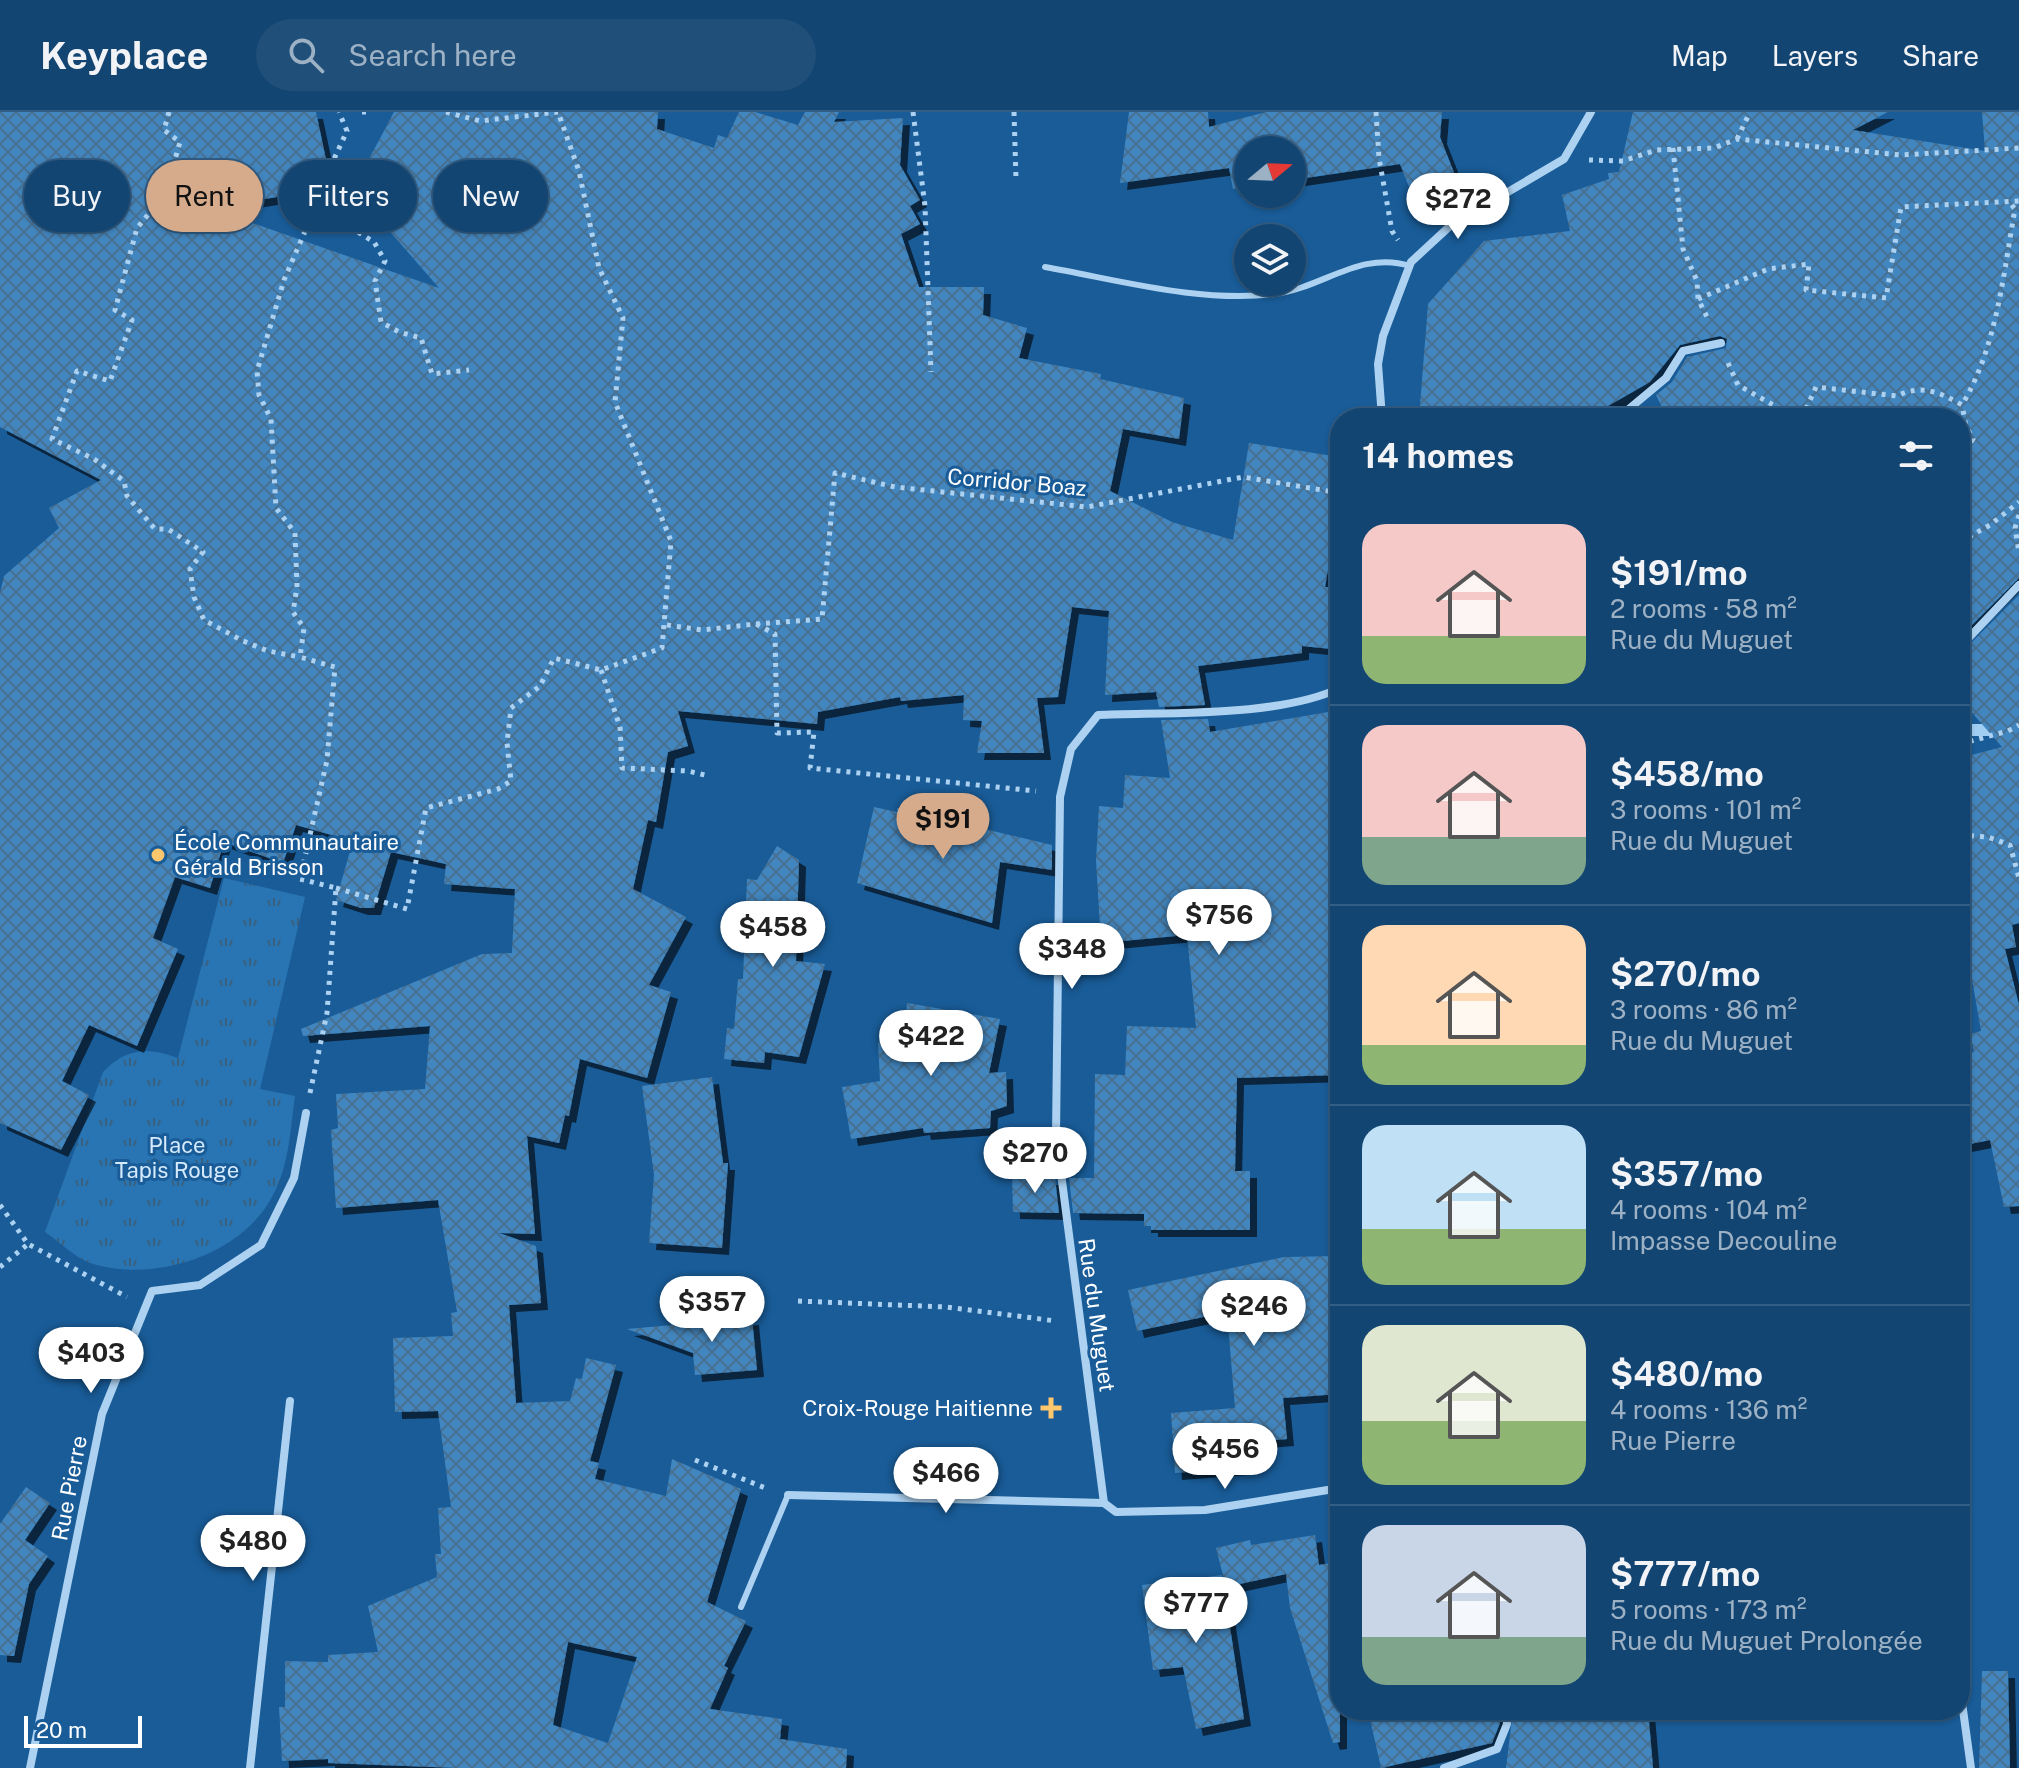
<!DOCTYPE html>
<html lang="en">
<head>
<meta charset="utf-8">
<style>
  body { margin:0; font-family:"Public Sans",sans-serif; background:#204f7a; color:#f1f3f6; height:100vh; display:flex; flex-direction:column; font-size:30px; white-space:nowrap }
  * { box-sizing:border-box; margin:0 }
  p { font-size:26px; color:#9db1c4 }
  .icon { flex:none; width:44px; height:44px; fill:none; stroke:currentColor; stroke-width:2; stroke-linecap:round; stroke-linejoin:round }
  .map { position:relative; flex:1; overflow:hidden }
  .side { position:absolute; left:1330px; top:296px; width:640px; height:1312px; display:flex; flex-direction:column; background:#134572; border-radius:32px; box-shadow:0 2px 6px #0004,0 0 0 2px #325d84 }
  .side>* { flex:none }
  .banner { position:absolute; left:24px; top:48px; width:760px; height:72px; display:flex; gap:16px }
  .needle { width:52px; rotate:71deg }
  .buttons { position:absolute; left:1234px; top:24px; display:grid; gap:16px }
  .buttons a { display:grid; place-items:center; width:72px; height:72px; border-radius:50%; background:#134572; box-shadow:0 2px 6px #0004,0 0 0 2px #325d84; font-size:40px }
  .scale { position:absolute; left:24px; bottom:20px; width:118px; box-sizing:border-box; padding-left:8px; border:4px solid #fff; border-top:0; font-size:22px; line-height:28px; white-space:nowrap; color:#fff; -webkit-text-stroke:6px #195c98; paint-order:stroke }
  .price { position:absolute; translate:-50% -68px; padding:0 18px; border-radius:28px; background:#fff; color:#222; font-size:26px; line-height:52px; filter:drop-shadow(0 2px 4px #0008) }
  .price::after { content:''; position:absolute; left:50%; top:48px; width:24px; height:18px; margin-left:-12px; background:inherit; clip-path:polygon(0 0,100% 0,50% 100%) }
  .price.active { background:#d6ab8b; color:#111 }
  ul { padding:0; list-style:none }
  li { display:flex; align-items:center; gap:24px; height:200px; padding:0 32px }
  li+li { border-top:2px solid #325d84 }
  li span { display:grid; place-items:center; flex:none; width:224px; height:160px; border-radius:24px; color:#555 }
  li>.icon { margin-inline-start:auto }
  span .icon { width:96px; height:96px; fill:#fffc; stroke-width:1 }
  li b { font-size:34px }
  h2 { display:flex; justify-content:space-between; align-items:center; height:96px; padding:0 32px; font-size:34px }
  .tag { padding:0 28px; border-radius:36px; background:#134572; box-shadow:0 2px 6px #0004,0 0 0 2px #325d84; font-size:28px; line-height:72px }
  .tag.active { background:#d6ab8b; color:#111 }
  header { display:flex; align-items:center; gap:48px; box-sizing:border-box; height:112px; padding:0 40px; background:#134572; border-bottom:2px solid #325d84 }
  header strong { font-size:38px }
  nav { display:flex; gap:44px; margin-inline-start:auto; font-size:28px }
  .search { width:560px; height:72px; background:#204f7a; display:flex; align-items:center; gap:20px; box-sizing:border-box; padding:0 28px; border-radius:44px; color:#9db1c4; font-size:30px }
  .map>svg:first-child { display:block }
  .park { fill:url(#park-tufts) }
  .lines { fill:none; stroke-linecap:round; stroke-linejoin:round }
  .stream { stroke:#a0cef3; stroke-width:12 }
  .building { fill:url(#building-cross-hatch); fill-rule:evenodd; filter:url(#shadow) }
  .path { stroke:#add2f1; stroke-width:5; stroke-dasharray:4 6; stroke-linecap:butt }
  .lane { stroke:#add2f1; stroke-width:6 }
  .street { stroke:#add2f1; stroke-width:8 }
  .poi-dot { fill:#ffc76d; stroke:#195c98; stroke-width:3 }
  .labels { text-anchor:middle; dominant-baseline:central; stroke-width:6; stroke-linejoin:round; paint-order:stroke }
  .street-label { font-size:22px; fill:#fff; stroke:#195c98 }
  .poi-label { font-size:22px; fill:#fff; stroke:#195c98; text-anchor:start }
  .park-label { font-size:22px; fill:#d5eafc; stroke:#195c98 }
</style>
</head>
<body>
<header>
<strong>Keyplace</strong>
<div class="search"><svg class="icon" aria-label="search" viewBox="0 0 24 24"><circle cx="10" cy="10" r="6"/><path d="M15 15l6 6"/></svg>Search here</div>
<nav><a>Map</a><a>Layers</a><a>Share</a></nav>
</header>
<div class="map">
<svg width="2019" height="1656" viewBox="0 0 2019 1656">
  <defs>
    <pattern id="park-tufts" width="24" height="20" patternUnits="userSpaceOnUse" patternTransform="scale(2)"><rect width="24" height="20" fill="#2975b4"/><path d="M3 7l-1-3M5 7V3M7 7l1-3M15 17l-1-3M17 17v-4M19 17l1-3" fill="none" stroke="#3a6080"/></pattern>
    <pattern id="building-cross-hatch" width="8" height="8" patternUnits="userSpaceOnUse" patternTransform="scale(2)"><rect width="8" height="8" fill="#4286bf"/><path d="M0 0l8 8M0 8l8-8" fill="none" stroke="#466f91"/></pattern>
    <filter id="shadow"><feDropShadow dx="7" dy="7" stdDeviation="0" flood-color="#0009"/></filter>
  </defs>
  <rect width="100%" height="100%" fill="#195c98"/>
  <path class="park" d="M224,766L305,785L260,977L295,984C290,1019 289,1059 269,1090C236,1145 151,1171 90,1151C75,1146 59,1129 45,1120L103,960C126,936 148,935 178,946Z"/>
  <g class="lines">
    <path class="stream" d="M1960,618H1988L2019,603"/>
  </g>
  <path class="building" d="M0,0H316L332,76L209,96L439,176L353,77L394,0H658L657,17L714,36L718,23L727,26L739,0H755L798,13L805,0H839L834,10L903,6L900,53L920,88L910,94L920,112L901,122L919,175H984L983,203L1027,216L1019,246L1101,262L1100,267L1184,286L1179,327L1123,317L1110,379L1172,410L1233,428L1249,331L1340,345V388L1325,475L1338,476L1332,537L1302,534V541L1198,554L1205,593L1159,595L1156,580L1105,583L1109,499L1072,495L1058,585L1037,586L1044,641H977L982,609L963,608L964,583L901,589L900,585L818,600L817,612L678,599L688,634L668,640L656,710L648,708L633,777L686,805L649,873L671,880L647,966L580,947L569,1004L565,1003L559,1031L527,1024L535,1122L499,1121L536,1134L541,1191L509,1193L516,1291L570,1289L576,1266L582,1267L586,1246L616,1253L590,1349L599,1351L595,1367L666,1384L672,1347L741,1377L707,1490L746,1509L724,1554L728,1556L710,1597L782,1607L780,1627L847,1637L846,1656H459L328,1651V1647L282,1649L279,1595H285V1549L328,1550V1543L378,1540L368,1494L437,1465L435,1442H441L438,1396L451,1395L438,1299L395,1300L393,1226L453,1224L451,1201L457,1200L438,1088L336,1096L331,1018L338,1016L336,982L425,977L430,914L303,924L301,917L482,842L512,841L515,777L444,772L446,752L391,740L374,796H361L336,788L353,729L296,713L283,751L224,730L210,776L175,765L153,826L178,837L137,934L89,913L62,969L89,983L61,1038L0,1011V481L4,464L59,416L49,396L101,368L0,315ZM568,1530L637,1545L608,1631L553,1613Z
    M1129,0H1208L1209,15L1266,0H1442L1440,25L1460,76L1416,93L1400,52L1292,68V38H1248V75L1233,77L1229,56L1120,71Z
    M1633,0H1888L1853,18L1985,39L1982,0H2019V466L1960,525V306H1667L1656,283L1672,270L1687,245L1726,236L1727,227L1720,224L1680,233L1650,270L1587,306H1419L1428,192L1484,129L1570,119L1562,83L1609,67L1608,61L1619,60Z
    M2019,483V811L2012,813L2016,835L2005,837L2019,893V1094L2004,1095L1990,1028L1960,1034V942L1974,940L1970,922L1981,919L1970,856L1960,859V646L2002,635L1960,587V542Z
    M1340,598V963L1237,966L1235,1059H1250V1118H1151V1114H1144V1102L1073,1101L1069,1066H1094L1095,962L1125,963L1127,914L1196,916L1187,823L1101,831L1096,749L1099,694L1123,696L1125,663L1170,666L1161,608L1208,607L1210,620Z
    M874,695L897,700V696L1052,733V758L1000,750L992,811L857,771Z
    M777,734L799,748L796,849L825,852L799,945L765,940L764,951L724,947L727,916L734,917L738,867H743L747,767L757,768Z
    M907,891L1000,907L989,961L1006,960L1007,994L991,999L990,1016L924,1021L923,1016L851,1027L842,975L880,969L878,930L904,929Z
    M712,965L723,1051H728L722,1136L649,1131L654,1063L642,974Z
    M1012,1066H1055L1059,1101L1013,1100Z
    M1340,1144V1282L1283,1286L1287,1327L1239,1331L1241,1356L1175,1361L1171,1301L1235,1296L1227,1200L1137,1219L1128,1178L1284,1145Z
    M752,1206L757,1258L695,1263L693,1241L627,1217Z
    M26,1375L50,1391L25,1428L48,1444L29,1472L14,1544L0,1543V1412Z
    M1315,1423L1319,1453L1336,1450L1340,1477V1630L1333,1631L1290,1496L1286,1462L1226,1475L1216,1436L1250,1428L1251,1433Z
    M1222,1463L1244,1607L1196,1617L1183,1555L1153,1558L1142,1473Z
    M1982,1559H2008L2010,1656H1979Z
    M1368,1598H1499L1500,1611L1492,1631L1381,1656Z
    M1513,1598H1648L1653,1656H1506Z"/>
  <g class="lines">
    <path class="path" d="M169,0L164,18L180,30L165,82L137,116L115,198L132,208L110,269L77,259L52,327L94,347L124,369L127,384L155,417H168L203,440L190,457L194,485L204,508L243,529L268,539L300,545
      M362,0H366
      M446,0L480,9L558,0
      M913,0L925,94L931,260
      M1014,0L1016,67
      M1376,0L1379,46L1392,119L1398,128
      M1737,27L1750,0
      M1673,36L1683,137L1697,169L1698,187L1709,209
      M1589,48L1623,49L1656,38L1714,36L1737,27L1901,43L2019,36
      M337,87L353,117L374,130L385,149L375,169L381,210L399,220L421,226L432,262L469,258
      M1698,187L1768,157L1809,152L1806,178L1886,186L1901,95L2019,89
      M1728,251L1738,273L1796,306
      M1802,306L1816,275L1897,284C1921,272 1940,280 1962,293C1997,234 2003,164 2015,97L2010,91
      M1960,347L1973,327L1966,314L1962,293
      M2019,403L2015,416L2019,440
      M1960,430L1990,413L2019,390
      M756,512L822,507L835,361L895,375L1087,395L1243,365L1340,381
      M667,513L702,518L756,512L775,522L777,621L814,620L810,656L1036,679
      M601,558L620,615L622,656L688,659L709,664
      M1960,632L2008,619L2019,613
      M1960,723L1988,725L2010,733L2019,766
      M336,776L407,797L426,696L498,677L511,669L507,631L511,596L540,574L554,546L601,558L662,536L671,429L615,290L623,206L599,156L579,59L558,0
      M310,981L327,901L336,776L300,767L327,648L335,555L300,545L304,516L293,500L297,475L295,421L276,396L271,307L259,283L257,259L284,168L306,117L337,87L334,47L347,19L339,0
      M0,1093L28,1132L127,1185
      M0,1155L28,1132
      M798,1189L946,1195L1056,1209
      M695,1348L768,1377"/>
    <path class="lane" d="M1045,155C1119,168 1199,191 1275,182C1322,176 1361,138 1410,154
      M741,1495L788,1383"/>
    <path class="street" d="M1382,306L1378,252L1383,224L1411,150L1450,114L1564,47L1591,0
      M1618,306L1666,266L1683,239L1721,231
      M1960,535L2019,473
      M788,1383L1104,1391
      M1104,1391L1056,1023L1060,685L1071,637L1098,603C1168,600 1279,605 1340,576
      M1104,1391L1116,1400L1205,1398L1340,1376
      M1960,1576L1971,1656
      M30,1656L102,1302L152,1179L200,1173L261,1133L294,1066L306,1001
      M250,1656L290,1289
      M1444,1656L1497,1637L1507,1612L1506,1598"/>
  </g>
  <g class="poi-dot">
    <circle cx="158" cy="743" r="8"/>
    <path d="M1047 1284h8v8h8v8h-8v8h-8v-8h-8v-8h8z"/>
  </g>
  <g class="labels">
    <g class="street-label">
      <text transform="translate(1017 370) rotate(5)">Corridor Boaz</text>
      <text transform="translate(1097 1203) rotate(82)">Rue du Muguet</text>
      <text transform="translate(69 1376) rotate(-79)">Rue Pierre</text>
    </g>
    <g class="poi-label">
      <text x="174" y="730">École Communautaire<tspan x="174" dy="25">Gérald Brisson</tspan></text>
      <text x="1033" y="1296" text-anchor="end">Croix-Rouge Haitienne</text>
    </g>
    <g class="park-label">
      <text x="177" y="1033">Place<tspan x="177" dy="25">Tapis Rouge</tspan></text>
    </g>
  </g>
</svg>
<div class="buttons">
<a><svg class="needle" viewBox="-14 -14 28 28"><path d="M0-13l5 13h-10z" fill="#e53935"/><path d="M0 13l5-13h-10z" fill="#9db1c4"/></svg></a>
<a><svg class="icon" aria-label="layers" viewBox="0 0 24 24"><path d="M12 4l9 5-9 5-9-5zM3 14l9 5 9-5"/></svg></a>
</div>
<div class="scale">20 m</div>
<b class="price" style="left:1458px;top:129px">$272</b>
<b class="price active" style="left:943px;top:749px">$191</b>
<b class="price" style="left:1219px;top:845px">$756</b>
<b class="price" style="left:773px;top:857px">$458</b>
<b class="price" style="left:1072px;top:879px">$348</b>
<b class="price" style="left:931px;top:966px">$422</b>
<b class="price" style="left:1035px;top:1083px">$270</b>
<b class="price" style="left:712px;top:1232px">$357</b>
<b class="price" style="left:1254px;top:1236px">$246</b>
<b class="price" style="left:91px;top:1283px">$403</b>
<b class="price" style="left:1225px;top:1379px">$456</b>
<b class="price" style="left:946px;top:1403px">$466</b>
<b class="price" style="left:253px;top:1471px">$480</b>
<b class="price" style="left:1196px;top:1533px">$777</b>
<div class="banner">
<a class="tag">Buy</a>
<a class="tag active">Rent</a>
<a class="tag">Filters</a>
<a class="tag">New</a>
</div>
<section class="side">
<h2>14 homes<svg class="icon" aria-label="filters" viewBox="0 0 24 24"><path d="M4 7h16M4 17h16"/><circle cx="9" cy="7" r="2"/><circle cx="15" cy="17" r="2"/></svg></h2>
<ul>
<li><span style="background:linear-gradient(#f6c9c9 70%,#8fb573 0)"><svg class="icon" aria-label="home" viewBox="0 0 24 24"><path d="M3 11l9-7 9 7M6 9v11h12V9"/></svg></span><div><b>$191/mo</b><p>2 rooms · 58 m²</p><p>Rue du Muguet</p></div></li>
<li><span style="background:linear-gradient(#f6c9c9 70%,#7fa58c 0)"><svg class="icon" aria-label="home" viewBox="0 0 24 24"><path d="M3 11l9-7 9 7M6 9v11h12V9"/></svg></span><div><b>$458/mo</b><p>3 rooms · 101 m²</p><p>Rue du Muguet</p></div></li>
<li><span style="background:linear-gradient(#ffd9b3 75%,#8fb573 0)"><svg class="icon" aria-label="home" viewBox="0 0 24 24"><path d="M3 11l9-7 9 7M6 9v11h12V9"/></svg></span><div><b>$270/mo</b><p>3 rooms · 86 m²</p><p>Rue du Muguet</p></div></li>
<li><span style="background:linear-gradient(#bfe0f5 65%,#8fb573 0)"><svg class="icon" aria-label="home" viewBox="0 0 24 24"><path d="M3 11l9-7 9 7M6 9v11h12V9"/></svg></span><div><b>$357/mo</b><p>4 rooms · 104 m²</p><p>Impasse Decouline</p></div></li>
<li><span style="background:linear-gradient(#dfe7d0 60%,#8fb573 0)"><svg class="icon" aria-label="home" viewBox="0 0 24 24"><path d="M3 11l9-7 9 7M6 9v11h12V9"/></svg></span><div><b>$480/mo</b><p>4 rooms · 136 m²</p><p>Rue Pierre</p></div></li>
<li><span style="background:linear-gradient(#c9d6e8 70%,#7fa58c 0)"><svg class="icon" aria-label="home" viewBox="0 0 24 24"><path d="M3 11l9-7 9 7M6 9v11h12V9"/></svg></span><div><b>$777/mo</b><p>5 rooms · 173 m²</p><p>Rue du Muguet Prolongée</p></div></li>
</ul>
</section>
</div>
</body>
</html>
